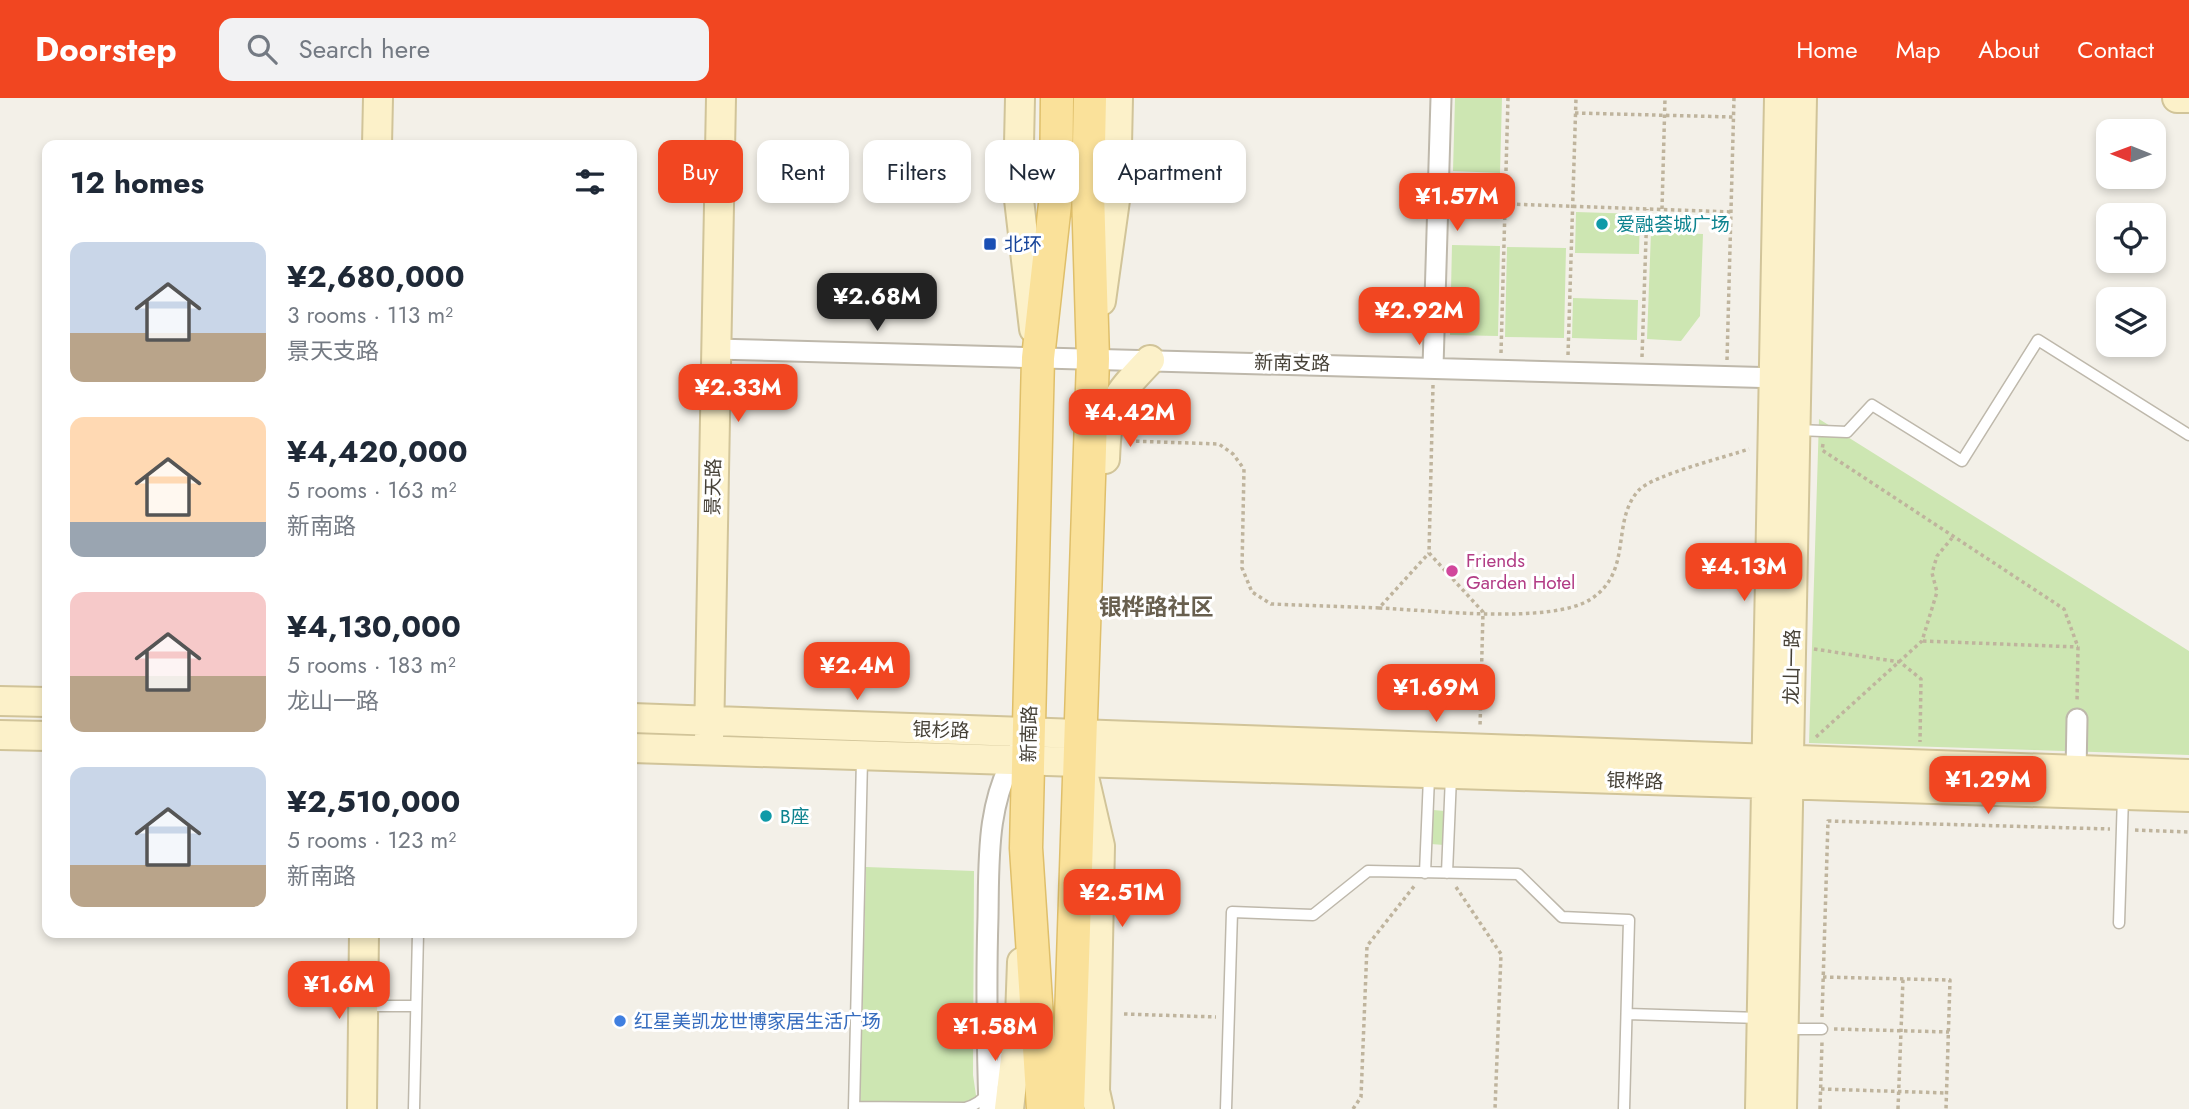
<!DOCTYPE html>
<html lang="en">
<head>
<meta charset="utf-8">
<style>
  body { margin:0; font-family:Jost,"Noto Sans SC",sans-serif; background:#f2f2f3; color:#1f2937; height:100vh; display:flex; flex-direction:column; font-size:26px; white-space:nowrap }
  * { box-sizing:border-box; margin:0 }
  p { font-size:23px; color:#747a83 }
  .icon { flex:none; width:38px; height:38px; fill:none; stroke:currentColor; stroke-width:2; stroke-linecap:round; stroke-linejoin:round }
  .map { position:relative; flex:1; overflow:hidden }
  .drawer { position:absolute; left:42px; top:42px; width:595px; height:798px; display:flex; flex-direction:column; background:#fff; border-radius:14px; box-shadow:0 4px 10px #0003 }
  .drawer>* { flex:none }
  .guide { position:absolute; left:658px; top:42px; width:665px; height:63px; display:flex; gap:14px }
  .needle { width:46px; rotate:271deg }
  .fabs { position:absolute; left:2096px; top:21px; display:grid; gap:14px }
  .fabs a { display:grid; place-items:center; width:70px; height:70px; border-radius:14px; background:#fff; box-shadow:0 4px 10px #0003; font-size:35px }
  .price { position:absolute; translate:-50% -60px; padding:0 16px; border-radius:14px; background:#f14621; color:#fff; font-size:23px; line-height:46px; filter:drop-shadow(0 2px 4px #0008) }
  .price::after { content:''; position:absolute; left:50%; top:42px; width:21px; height:16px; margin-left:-10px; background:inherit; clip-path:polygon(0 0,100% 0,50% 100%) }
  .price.active { background:#222; color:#fff }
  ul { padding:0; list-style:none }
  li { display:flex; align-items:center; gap:21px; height:175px; padding:0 28px }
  li span { display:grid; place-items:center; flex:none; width:196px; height:140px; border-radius:14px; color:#555 }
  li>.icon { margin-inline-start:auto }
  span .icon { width:84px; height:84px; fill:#fffc; stroke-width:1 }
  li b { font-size:30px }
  h2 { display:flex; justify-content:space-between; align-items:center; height:84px; padding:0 28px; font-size:30px }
  .chip { padding:0 24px; border-radius:14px; background:#fff; box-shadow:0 4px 10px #0003; font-size:24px; line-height:63px }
  .chip.active { background:#f14621; color:#fff }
  header { display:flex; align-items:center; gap:42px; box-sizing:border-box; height:98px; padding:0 35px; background:#f14621; color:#fff }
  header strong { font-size:33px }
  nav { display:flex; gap:38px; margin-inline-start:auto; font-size:24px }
  .search { width:490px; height:63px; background:#f2f2f3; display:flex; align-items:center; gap:18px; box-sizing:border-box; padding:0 24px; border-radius:14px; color:#747a83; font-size:26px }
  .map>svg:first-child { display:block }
  .green { fill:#cde6b2 }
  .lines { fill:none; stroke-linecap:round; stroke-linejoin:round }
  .lane-casing { stroke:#beb8ab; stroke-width:13 }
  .street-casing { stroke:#beb8ab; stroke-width:23 }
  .secondary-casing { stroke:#d1c499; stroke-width:32 }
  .primary-casing { stroke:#dfbf6a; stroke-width:35 }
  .path { stroke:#bfb49d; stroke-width:3.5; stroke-dasharray:3.5 3.5; stroke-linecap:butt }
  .lane { stroke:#fff; stroke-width:10 }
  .street { stroke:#fff; stroke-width:19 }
  .secondary { stroke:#fcf1c9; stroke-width:28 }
  .primary { stroke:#fae19a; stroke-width:32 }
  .culture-dot { fill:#0f9aa8; stroke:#fff; stroke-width:2.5 }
  .transit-dot { fill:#1a4fb4; stroke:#fff; stroke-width:2.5 }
  .hotel-dot { fill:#d1479c; stroke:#fff; stroke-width:2.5 }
  .shop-dot { fill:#3f7fe0; stroke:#fff; stroke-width:2.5 }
  .labels { text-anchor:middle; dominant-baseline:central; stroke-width:6; stroke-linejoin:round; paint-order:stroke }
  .culture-label { font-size:19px; fill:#0d838f; stroke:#fff; text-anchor:start }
  .transit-label { font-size:19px; fill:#164399; stroke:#fff; text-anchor:start }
  .street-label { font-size:19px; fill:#464137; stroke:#fff }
  .hotel-label { font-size:19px; fill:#b23c85; stroke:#fff; text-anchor:start }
  .shop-label { font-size:19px; fill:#366cbe; stroke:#fff; text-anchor:start }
  .quarter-label { font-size:23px; font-weight:bold; fill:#685f4e; stroke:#fff }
</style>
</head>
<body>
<header>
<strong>Doorstep</strong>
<div class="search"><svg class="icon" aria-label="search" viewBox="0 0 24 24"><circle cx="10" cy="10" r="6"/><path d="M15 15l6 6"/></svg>Search here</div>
<nav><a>Home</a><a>Map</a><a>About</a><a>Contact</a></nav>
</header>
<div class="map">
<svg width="2189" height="1011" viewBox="0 0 2189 1011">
  <rect width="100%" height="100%" fill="#f3f0e8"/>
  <path class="green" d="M1455,0H1502L1500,75L1453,73Z
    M1576,114L1640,116L1639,156L1575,155Z
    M1651,134L1703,136L1700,218L1681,243L1647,241Z
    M1452,147L1500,148L1498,238L1450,237Z
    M1507,149L1566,150L1564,240L1505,239Z
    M1573,200L1638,202L1637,242L1572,240Z
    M1819,321L2189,553V657L1809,645Z
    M1433,712L1445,713L1444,747L1431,746Z
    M866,769L974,773L973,977L978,1011H860Z"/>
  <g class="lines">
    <defs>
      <path id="lane" d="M1798,332L1847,334L1872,307L1962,363L2038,242L2189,337
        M1425,775L1429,679
        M1447,775L1451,678
        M2119,825L2123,698
        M365,908H416
        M1627,916L1760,920
        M1788,931H1822
        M854,1009L965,1010C991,1003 995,982 1004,959
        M414,1011L418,835
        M854,1011L862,661
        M1226,1011L1232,814L1313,817L1368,773L1518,776L1562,819L1629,822L1624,1011"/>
      <path id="street" d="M715,251L1783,280
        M1433,269L1441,0
        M2076,674L2077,621
        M989,1011C987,947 986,883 988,819C989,762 986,704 1017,654"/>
      <path id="secondary" d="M1020,0L1018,93L1034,231
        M2177,0H2189
        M377,47L378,0
        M1101,203L1116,95L1118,0
        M1105,361C1107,307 1114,300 1150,262
        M0,603L47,604
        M632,620L2189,676
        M0,637L47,638
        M709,642L721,0
        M632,650L2189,699
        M1085,683L1100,748L1095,993L1099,1011
        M362,1011L364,835
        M1009,1011L1020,919L1022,864
        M1760,1011L1779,0
        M1782,1011L1802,0"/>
      <path id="primary" d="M1043,1011L1026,750L1038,260L1056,97L1057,0
        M1068,1011L1093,261L1088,94L1090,0"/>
    </defs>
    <use href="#lane" class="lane-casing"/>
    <use href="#street" class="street-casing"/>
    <use href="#secondary" class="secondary-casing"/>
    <use href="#primary" class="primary-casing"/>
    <path class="path" d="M1575,15L1733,19
      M1454,104L1731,114
      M1662,111L1665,0
      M1501,255L1508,0
      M1568,257L1576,0
      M1642,259L1647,111
      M1727,262L1734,0
      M1433,287L1429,455L1483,514L1480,629
      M1129,343L1219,346L1233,356L1244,371L1242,470L1252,494L1271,506L1379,510L1429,455
      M1823,346L1822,352L2064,511L2078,549L2077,604
      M1379,510C1430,512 1551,527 1591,501C1634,473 1610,423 1639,392C1653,377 1726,359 1749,351
      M1923,543L2078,549
      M1814,551L1900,564L1921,581L1920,644
      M1816,639L1922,543L1937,494L1932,475L1937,458L1952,440
      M2135,732L2189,734
      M1456,789L1501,856L1495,1011
      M1823,879L1950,882L1946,1011
      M1124,916L1216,919
      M1822,919L1828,723L2110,731
      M1834,931L1949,934
      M1821,991L1947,995
      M1353,1011L1361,999L1367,848L1415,787
      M1820,1011L1822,944
      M1898,1011L1903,881"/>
    <use href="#lane" class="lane"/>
    <use href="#street" class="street"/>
    <use href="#secondary" class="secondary"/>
    <use href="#primary" class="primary"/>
  </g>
  <g class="culture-dot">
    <circle cx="1602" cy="126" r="7"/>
    <circle cx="766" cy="718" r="7"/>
  </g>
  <rect class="transit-dot" x="983" y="139" width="14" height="14" rx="3.5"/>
  <circle class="hotel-dot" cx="1452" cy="473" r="7"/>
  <circle class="shop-dot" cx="620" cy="923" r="7"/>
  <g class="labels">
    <g class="culture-label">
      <text x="1616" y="126">爱融荟城广场</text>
      <text x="780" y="718">B座</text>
    </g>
    <g class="transit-label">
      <text x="1004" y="146">北环</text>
    </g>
    <g class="street-label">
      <text transform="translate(1292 265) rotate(1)">新南支路</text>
      <text transform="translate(713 389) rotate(-89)">景天路</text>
      <text transform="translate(1792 569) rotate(-89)">龙山一路</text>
      <text transform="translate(941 632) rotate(2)">银杉路</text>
      <text transform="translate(1029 636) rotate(-89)">新南路</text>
      <text transform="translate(1635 683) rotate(2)">银桦路</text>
    </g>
    <g class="hotel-label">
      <text x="1466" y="462">Friends<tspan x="1466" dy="22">Garden Hotel</tspan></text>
    </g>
    <g class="shop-label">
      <text x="634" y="923">红星美凯龙世博家居生活广场</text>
    </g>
    <g class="quarter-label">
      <text x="1156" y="509">银桦路社区</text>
    </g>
  </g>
</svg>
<div class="fabs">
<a><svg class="needle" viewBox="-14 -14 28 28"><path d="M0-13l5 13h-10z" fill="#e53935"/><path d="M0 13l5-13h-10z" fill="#747a83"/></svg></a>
<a><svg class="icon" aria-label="locate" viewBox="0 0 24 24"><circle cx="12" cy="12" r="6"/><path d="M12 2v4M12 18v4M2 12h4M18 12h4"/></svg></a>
<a><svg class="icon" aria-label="layers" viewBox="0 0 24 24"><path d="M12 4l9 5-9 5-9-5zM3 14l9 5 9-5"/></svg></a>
</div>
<b class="price" style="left:1457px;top:135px">¥1.57M</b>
<b class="price active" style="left:877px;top:235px">¥2.68M</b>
<b class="price" style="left:1419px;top:249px">¥2.92M</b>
<b class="price" style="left:738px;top:326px">¥2.33M</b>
<b class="price" style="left:1130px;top:351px">¥4.42M</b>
<b class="price" style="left:1744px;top:505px">¥4.13M</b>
<b class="price" style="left:857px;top:604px">¥2.4M</b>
<b class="price" style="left:1436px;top:626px">¥1.69M</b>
<b class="price" style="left:1988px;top:718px">¥1.29M</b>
<b class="price" style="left:1122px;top:831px">¥2.51M</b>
<b class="price" style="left:339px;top:923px">¥1.6M</b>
<b class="price" style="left:995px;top:965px">¥1.58M</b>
<div class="guide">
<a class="chip active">Buy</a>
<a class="chip">Rent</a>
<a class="chip">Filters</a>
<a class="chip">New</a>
<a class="chip">Apartment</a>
</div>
<section class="drawer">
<h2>12 homes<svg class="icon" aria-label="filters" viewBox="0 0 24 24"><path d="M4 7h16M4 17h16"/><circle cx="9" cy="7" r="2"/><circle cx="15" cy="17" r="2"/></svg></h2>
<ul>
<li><span style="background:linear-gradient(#c9d6e8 65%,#b9a48a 0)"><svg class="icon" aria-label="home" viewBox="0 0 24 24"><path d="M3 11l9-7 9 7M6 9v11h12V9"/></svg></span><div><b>¥2,680,000</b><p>3 rooms · 113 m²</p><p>景天支路</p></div></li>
<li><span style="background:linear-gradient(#ffd9b3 75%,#9aa5b1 0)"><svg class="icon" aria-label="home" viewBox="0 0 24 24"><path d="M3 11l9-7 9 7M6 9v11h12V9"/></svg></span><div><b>¥4,420,000</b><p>5 rooms · 163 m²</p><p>新南路</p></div></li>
<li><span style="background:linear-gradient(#f6c9c9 60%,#b9a48a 0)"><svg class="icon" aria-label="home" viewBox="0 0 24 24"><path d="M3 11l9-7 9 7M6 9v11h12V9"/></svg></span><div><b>¥4,130,000</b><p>5 rooms · 183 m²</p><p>龙山一路</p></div></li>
<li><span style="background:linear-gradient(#c9d6e8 70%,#b9a48a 0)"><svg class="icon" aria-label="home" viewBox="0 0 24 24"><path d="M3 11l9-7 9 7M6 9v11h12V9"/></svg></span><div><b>¥2,510,000</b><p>5 rooms · 123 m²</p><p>新南路</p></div></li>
</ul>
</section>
</div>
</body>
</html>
